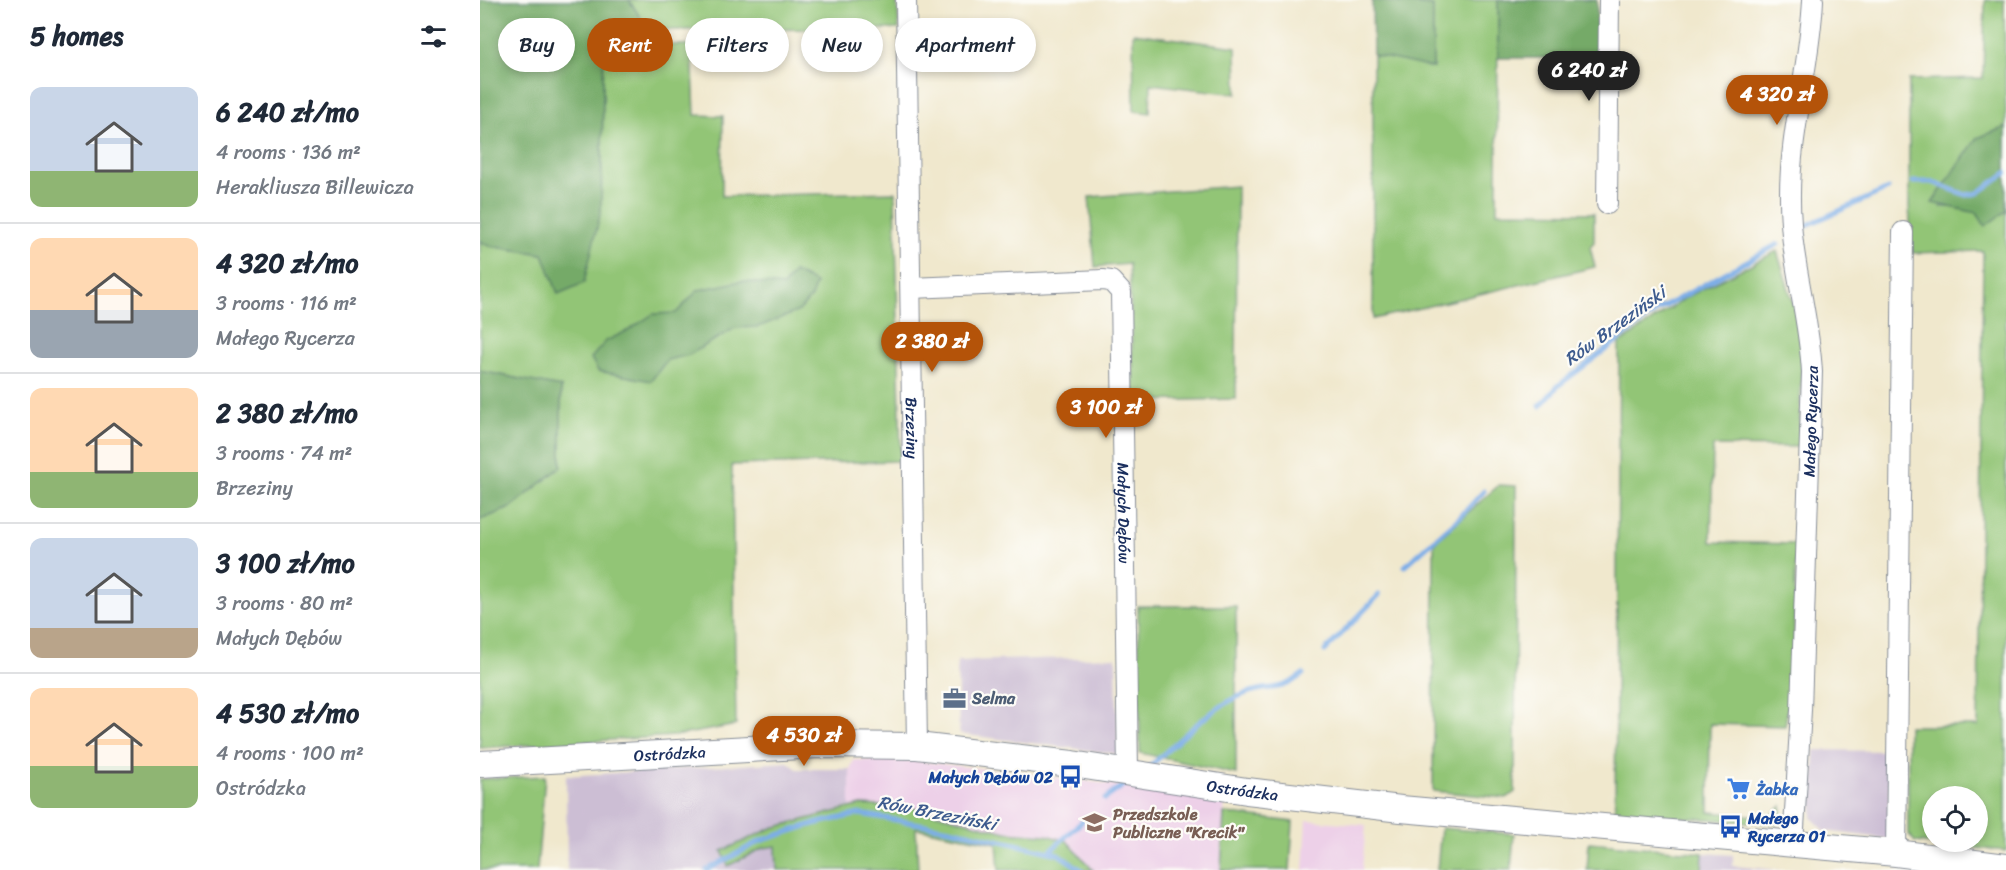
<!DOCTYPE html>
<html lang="en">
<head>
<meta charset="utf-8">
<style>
  body { margin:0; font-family:Sriracha,sans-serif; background:#f6f6f7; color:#1f2937; height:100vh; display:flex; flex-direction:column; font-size:22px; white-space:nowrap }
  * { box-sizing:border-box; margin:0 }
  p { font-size:20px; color:#747a83 }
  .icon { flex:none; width:33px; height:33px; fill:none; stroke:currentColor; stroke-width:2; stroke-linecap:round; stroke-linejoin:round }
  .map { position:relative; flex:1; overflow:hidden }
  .details { display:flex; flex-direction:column; background:#fff; width:480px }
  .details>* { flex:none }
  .hud { position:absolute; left:18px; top:18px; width:570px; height:54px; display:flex; gap:12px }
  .controls { position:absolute; left:1442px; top:786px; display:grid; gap:12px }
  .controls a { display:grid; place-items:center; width:66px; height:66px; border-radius:50%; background:#fff; box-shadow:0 3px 9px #0003; font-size:30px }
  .price { position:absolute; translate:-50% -51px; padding:0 14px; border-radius:21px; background:#b45309; color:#fff; font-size:20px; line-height:39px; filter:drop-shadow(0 2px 3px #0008) }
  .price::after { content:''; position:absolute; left:50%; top:36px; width:18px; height:14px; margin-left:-9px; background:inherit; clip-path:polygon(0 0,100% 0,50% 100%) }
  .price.active { background:#222; color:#fff }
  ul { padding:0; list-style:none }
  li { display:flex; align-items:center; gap:18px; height:150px; padding:0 30px }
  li+li { border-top:2px solid #e0e1e3 }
  li span { display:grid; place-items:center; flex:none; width:168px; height:120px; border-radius:12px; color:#555 }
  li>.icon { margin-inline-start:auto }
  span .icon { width:72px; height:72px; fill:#fffc; stroke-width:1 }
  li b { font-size:26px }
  h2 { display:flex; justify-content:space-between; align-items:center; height:72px; padding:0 30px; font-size:26px }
  .tag { padding:0 21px; border-radius:27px; background:#fff; box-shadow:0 3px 9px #0003; font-size:21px; line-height:54px }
  .tag.active { background:#b45309; color:#fff }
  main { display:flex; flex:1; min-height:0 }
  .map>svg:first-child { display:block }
  .built { fill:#edd0e8 }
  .industrial { fill:#ccbed4 }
  .green { fill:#92c576; stroke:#567a6a; stroke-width:1.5; fill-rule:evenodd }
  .forest { fill:#75aa67; stroke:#486c62; stroke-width:1.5 }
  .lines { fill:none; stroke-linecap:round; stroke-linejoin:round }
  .stream { stroke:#7cade7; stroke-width:5 }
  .minor-casing { stroke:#868c96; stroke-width:22 }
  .tertiary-casing { stroke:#868c96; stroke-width:28 }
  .minor { stroke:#fff; stroke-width:20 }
  .tertiary { stroke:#fff; stroke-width:26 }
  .labels { text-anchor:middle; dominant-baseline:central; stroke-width:4.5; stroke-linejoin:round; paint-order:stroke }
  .street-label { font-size:16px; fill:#1b2f5e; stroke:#fdfcf7 }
  .service-label { font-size:16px; font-weight:bold; fill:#4e5e75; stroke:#fdfcf7; text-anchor:start }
  .transit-label { font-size:16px; font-weight:bold; fill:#164399; stroke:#fdfcf7; text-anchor:end }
  .shop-label { font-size:16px; font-weight:bold; fill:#366cbe; stroke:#fdfcf7; text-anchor:start }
  .education-label { font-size:16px; font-weight:bold; fill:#785e54; stroke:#fdfcf7; text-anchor:start }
  .water-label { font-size:18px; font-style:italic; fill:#3d5b8e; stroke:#fdfcf7 }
</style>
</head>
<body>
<main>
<section class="details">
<h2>5 homes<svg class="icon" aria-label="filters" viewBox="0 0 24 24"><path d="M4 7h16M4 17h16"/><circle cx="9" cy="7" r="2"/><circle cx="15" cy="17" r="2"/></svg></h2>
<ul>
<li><span style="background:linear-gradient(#c9d6e8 70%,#8fb573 0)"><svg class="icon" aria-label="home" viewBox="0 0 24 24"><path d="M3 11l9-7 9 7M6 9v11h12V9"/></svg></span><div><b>6 240 zł/mo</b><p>4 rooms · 136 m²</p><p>Herakliusza Billewicza</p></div></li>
<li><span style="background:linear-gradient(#ffd9b3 60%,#9aa5b1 0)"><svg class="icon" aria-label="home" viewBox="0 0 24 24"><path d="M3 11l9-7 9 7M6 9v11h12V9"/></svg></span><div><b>4 320 zł/mo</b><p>3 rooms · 116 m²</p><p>Małego Rycerza</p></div></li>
<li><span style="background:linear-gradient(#ffd9b3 70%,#8fb573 0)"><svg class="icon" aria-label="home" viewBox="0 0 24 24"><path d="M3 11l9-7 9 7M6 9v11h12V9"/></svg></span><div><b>2 380 zł/mo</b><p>3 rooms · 74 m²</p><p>Brzeziny</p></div></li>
<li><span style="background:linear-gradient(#c9d6e8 75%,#b9a48a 0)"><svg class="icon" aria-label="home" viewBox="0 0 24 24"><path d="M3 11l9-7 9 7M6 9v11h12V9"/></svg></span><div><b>3 100 zł/mo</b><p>3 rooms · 80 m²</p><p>Małych Dębów</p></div></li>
<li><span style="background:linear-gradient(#ffd9b3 65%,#8fb573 0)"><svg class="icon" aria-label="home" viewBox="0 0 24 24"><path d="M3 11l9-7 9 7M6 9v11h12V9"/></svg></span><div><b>4 530 zł/mo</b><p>4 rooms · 100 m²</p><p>Ostródzka</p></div></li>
</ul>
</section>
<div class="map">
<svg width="1526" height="870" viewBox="0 0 1526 870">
  <rect width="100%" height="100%" fill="#fdfcf7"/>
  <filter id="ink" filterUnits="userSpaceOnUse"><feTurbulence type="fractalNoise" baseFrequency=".0167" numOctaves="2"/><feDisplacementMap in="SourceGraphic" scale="12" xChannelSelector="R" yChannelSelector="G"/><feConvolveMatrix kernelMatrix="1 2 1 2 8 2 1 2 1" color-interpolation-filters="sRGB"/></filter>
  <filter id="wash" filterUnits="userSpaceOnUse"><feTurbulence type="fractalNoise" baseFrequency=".008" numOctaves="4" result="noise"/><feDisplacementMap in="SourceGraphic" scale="24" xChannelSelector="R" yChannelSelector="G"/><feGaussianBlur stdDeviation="1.35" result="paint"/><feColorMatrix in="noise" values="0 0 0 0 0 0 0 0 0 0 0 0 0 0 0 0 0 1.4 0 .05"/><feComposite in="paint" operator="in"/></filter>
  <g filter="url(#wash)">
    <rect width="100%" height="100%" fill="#f0e8cd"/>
    <path class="built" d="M374,760L438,761L745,798L741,870H613L587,841L526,832L435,808L370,807V769Z
      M827,820L886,825L882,870H824Z"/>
    <path class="industrial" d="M636,657L638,754L479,734L477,661Z
      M1335,750L1410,751L1408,839L1345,831L1332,818Z
      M308,762L317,769H370V807L292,828L248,865L283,848L296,846L297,870H87L86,776Z
      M1223,853L1253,855V866L1301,870H1222Z"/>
    <path class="green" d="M149,0H417L419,29L169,30Z
      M913,0H1018L1017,212L1114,213V242L1110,247L1115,267L893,319V55L953,67V6Z
      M1505,0H1524L1526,127L1497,138L1461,207H1526V851L1435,842L1428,833V726H1498L1503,251L1432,253L1429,206V80L1503,78ZM1452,796H1497V842H1452Z
      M653,33L756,47L757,94L671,84L670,113L654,111Z
      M124,44L212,45L215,115L243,116L242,196L415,192L421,461L252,465L256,725L195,736L0,748V520L30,508L81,467V387L0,371V241L9,246L63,254L121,211Z
      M757,186L756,399L654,401L649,264L615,267L609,197Z
      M1297,251L1315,309L1322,351L1319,447L1233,446L1231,542L1316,544L1313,674L1305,726L1230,724L1229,812L1289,817L1302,806L1301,824L1135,813L1139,344L1207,297Z
      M1019,485L1036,486L1035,792L1026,798L953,791L954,543Z
      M658,606H756V774L660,753Z
      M65,776L57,870H0V779Z
      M381,805L435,808L526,832L566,835L587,841L613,870H519L517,843L436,828L438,870H297L296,846L283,848L248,866L242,851L292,828Z
      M744,813L813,822L810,870H741Z
      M961,828L1034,834L1031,870H957Z
      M1109,842L1223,853L1222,870H1107Z"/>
    <path class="forest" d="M0,0H149L169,30L124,31L121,211L104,283L78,294L63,254L9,246L0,241Z
      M892,0L953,6V68L893,55Z
      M1018,0H1117L1116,58H1018Z
      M1526,127V211L1505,226L1497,213L1452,203L1497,138Z
      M314,272L336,283L331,297L319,311L278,327L255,328L209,355L187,360L171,381L118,371L111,358L126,341L149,330L173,314L196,313L218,290L262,281L303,286Z
      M0,371L81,387V467L30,508L0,520Z"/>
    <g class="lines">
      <path class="stream" d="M1433,182H1452L1486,195L1498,193L1526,173
        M1325,226L1408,189
        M1060,406L1079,385L1178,310L1298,244
        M925,566L980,517L1004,491
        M845,651L899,595
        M668,768C698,742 729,707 767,693C793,684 798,694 823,674
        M625,799L648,782
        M569,852L607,817
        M227,870L280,841L333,824L380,814L470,829L578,854L602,870"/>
    </g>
  </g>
  <g filter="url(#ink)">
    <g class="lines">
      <defs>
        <g id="minor">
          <path id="s1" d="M426,0L437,746"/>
          <path d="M1127,204L1129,0"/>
          <path id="s2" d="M431,288L623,280L631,281L641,292L648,772"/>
          <path id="s3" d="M1313,845L1321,710L1332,372C1329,314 1310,258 1310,200C1309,133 1330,67 1333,0"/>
          <path d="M1416,853L1423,232"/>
        </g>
        <g id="tertiary">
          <path id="s4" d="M0,764L339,745L437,746L592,764L767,791L921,809L1416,853L1526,867"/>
        </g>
      </defs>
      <use href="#minor" class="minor-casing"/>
      <use href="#tertiary" class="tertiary-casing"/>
      <use href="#minor" class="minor"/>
      <use href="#tertiary" class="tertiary"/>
    </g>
  </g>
  <defs>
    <symbol id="office-bare" viewBox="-9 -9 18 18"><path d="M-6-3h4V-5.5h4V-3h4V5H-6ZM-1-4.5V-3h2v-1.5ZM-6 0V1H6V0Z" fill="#5c6f8a" stroke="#fdfcf7" stroke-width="2.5" paint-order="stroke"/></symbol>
    <symbol id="bus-bare" viewBox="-9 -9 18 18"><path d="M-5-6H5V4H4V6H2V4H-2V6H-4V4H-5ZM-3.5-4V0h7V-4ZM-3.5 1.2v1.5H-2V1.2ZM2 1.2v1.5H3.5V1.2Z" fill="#1a4fb4" stroke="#fdfcf7" stroke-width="2.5" paint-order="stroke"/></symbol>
    <symbol id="supermarket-bare" viewBox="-9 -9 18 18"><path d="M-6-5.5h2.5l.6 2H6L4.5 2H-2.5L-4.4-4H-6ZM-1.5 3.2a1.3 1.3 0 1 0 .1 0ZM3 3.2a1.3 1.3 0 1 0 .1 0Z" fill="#3f7fe0" stroke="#fdfcf7" stroke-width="2.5" paint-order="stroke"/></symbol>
    <symbol id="school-bare" viewBox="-9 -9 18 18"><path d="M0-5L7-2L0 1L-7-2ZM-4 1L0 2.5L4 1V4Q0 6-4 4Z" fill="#8d6e63" stroke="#fdfcf7" stroke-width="2.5" paint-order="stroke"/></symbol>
  </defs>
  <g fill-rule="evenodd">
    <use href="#office-bare" x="458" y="682" width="33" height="33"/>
    <use href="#bus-bare" x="574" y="760" width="33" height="33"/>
    <use href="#supermarket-bare" x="1242" y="772" width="33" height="33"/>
    <use href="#school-bare" x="598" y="806" width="33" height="33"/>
    <use href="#bus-bare" x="1234" y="810" width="33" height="33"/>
  </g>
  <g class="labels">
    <g class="street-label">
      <text stroke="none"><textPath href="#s3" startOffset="424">Małego Rycerza</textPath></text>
      <text stroke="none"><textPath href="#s1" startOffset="428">Brzeziny</textPath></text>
      <text stroke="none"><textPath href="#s2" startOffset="436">Małych Dębów</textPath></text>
      <text stroke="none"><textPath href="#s4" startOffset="190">Ostródzka</textPath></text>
      <text stroke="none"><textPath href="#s4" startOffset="766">Ostródzka</textPath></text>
    </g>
    <g class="service-label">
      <text x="492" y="698">Selma</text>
    </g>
    <g class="transit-label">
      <text x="573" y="777">Małych Dębów 02</text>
      <text x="1268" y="818" text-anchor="start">Małego<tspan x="1268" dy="18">Rycerza 01</tspan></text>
    </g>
    <g class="shop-label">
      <text x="1276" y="789">Żabka</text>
    </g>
    <g class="education-label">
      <text x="633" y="814">Przedszkole<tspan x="633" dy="18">Publiczne "Krecik"</tspan></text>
    </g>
    <g class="water-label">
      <text transform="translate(1135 326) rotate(-36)">Rów Brzeziński</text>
      <text transform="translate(457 813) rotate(11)">Rów Brzeziński</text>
    </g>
  </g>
</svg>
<div class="controls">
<a><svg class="icon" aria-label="locate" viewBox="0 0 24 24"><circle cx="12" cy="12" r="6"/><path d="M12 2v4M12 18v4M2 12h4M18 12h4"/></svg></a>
</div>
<b class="price active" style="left:1109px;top:102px">6 240 zł</b>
<b class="price" style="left:1297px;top:126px">4 320 zł</b>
<b class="price" style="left:452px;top:373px">2 380 zł</b>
<b class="price" style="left:626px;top:439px">3 100 zł</b>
<b class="price" style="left:324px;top:767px">4 530 zł</b>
<div class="hud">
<a class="tag">Buy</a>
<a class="tag active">Rent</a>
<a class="tag">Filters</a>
<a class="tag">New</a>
<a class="tag">Apartment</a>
</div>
</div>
</main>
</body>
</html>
